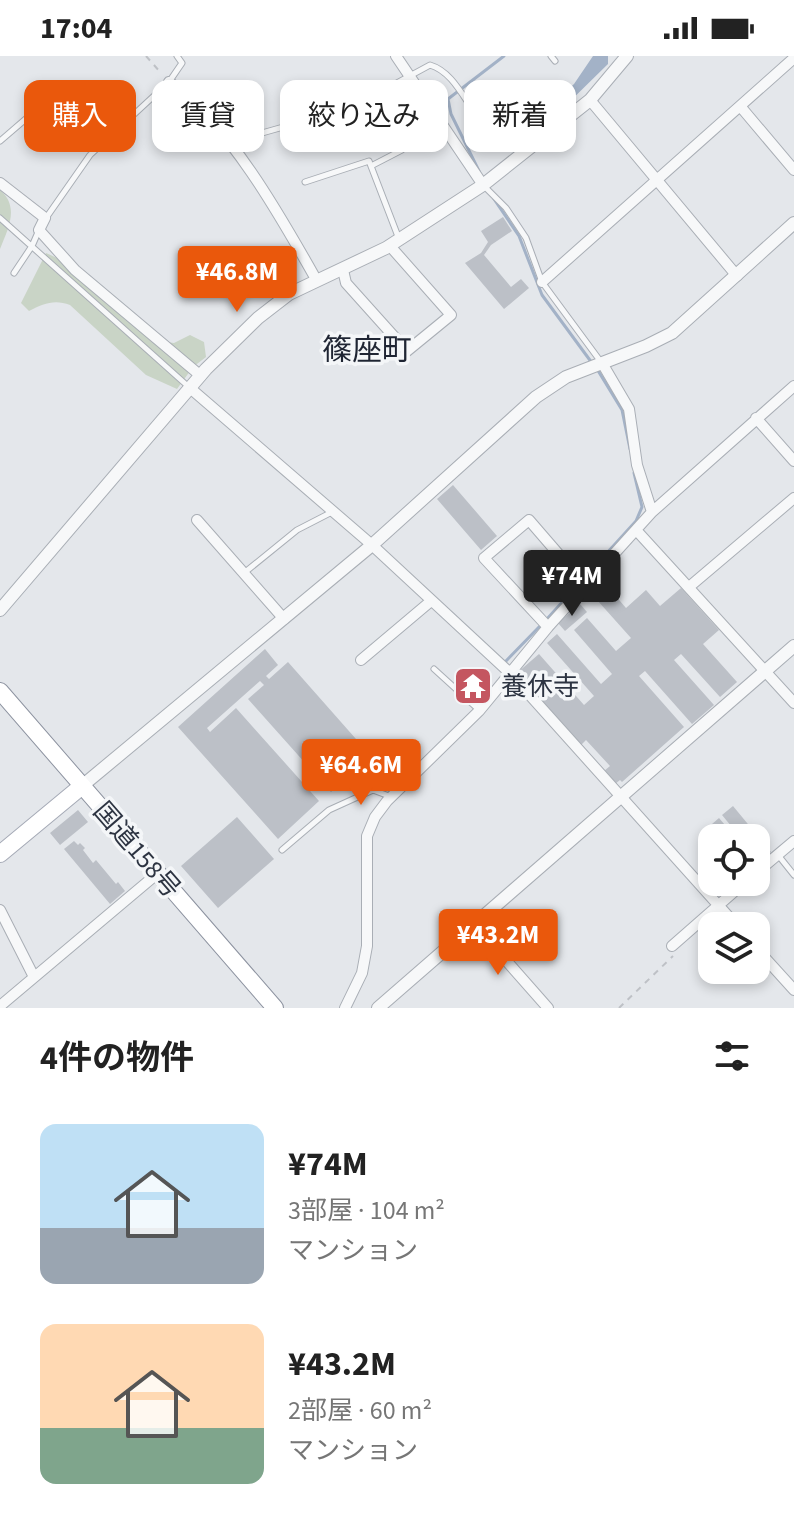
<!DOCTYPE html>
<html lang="ja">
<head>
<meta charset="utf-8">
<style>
  body { margin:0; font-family:"Source Sans 3","Noto Sans JP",sans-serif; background:#f6f6f6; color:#222; height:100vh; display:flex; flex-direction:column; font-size:30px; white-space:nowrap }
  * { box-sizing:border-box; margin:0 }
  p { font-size:26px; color:#767676 }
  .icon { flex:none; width:44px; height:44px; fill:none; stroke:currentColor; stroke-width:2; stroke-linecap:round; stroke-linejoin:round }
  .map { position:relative; height:952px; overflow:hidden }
  .side { display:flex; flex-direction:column; background:#fff; flex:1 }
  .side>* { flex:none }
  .top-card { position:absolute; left:24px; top:24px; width:746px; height:72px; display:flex; gap:16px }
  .fabs { position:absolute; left:698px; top:768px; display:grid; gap:16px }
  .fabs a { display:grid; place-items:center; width:72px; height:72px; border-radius:16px; background:#fff; box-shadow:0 4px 12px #0003; font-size:40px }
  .price { position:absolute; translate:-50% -68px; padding:0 18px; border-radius:8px; background:#ea580c; color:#fff; font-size:26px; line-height:52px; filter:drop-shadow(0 2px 4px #0008) }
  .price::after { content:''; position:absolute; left:50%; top:48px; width:24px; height:18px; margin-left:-12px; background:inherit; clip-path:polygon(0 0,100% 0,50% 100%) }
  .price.on { background:#222; color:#fff }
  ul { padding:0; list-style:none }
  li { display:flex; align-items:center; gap:24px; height:200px; padding:0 40px }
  li span { display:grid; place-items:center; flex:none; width:224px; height:160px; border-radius:16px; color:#555 }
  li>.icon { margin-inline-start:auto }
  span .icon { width:96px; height:96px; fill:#fffc; stroke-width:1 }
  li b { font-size:34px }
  h2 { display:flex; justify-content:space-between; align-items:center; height:96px; padding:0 40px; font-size:34px }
  .chip { padding:0 28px; border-radius:16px; background:#fff; box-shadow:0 4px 12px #0003; font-size:28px; line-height:72px }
  .chip.on { background:#ea580c; color:#fff }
  .status { display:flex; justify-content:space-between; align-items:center; height:56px; padding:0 40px; background:#fff; direction:ltr }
  .status svg { height:22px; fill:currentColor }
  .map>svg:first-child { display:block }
  .green { fill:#c9d4c6 }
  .water { fill:#a3b2c7 }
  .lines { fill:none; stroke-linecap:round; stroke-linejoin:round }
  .stream { stroke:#a3b2c7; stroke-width:3 }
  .building { fill:#bcc0c7 }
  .service-casing { stroke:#a9aeb5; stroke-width:7 }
  .minor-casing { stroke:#a9aeb5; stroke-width:12 }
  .tertiary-casing { stroke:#a9aeb5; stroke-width:14 }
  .primary-casing { stroke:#a5aab6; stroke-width:18 }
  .trunk-casing { stroke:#8d93a0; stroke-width:18 }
  .path { stroke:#bec1c6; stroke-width:2; stroke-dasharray:6 6; stroke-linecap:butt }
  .service { stroke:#f7f8f9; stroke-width:5 }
  .minor { stroke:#f7f8f9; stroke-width:10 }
  .tertiary { stroke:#f7f8f9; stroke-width:12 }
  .primary { stroke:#fff; stroke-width:16 }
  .trunk { stroke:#fff; stroke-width:16 }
  .labels { text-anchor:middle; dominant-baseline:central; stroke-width:7; stroke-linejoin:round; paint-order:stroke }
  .poi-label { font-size:26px; fill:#2d3442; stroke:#f4f6f8; text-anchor:start }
  .street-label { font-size:26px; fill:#2d3442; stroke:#f4f6f8 }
  .quarter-label { font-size:30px; fill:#1f2533; stroke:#f4f6f8 }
</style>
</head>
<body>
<div class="status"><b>17:04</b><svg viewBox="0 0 49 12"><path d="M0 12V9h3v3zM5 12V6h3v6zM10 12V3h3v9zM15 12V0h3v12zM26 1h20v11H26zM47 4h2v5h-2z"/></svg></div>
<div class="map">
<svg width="794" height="952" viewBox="0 0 794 952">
  <rect width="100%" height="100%" fill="#e4e7eb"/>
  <path class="green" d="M0,134C20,151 8,173 0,193Z
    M46,197L66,206L159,285L174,287L190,279L204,286L206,301L193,311L177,333L146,319L70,249C54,243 43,248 29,255L21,247Z"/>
  <path class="water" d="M593,0H608V8L557,58L551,50L574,28Z"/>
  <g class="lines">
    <path class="stream" d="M479,115L451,58L448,43L504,0
      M494,143L519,180L542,239L592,307
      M597,313L622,354L630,393
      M546,564L636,465L642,451L634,417
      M504,607L540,570"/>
  </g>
  <path class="building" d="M503,161L512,175L491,189L484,199L511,231L521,223L529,232L504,253L465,207L481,197L488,186L481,175Z
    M453,429L497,480L481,494L437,443Z
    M602,524L626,552L646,534L660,550L681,532L719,574L703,588L737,626L720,641L681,598L674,604L714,649L692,668L645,615L639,620L684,671L622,726L620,724L615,728L604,715L610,710L586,684L581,689L517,617L539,598L584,649L594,640L547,587L557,578L601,628L612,618L574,574L587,562L616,595L631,582L589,535Z
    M580,548L587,556L565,575L558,567Z
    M265,593L278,609L266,620L269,623L288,606L371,700L331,736L248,643L264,629L260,625L207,672L210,676L236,652L319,745L278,783L178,671Z
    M733,750L771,796L760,805L756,801V782H741L722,759Z
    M78,754L88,766L60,789L50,777Z
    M237,761L274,803L218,852L181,810Z
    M719,762L736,782H713L705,774Z
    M74,785L78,789L80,787L85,792L83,794L93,807L96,804L116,828L118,826L125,835L110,848L64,793Z"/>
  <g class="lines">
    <defs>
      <path id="service" d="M551,0L555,5
        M210,61L239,42L262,77L301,66L334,61L430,9C454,16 465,46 481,65C493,78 506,89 522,97
        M0,85L28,61L52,49
        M371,110L402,94
        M305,126L369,105L399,183
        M484,130L506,152L526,182L542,226L601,306
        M0,162L190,332
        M46,162L90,99L169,26L182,7L177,0
        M14,217L32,190L39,174
        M244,517L297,474L332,456
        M434,613L479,654
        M282,794L329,754L373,734L389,740
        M778,799L794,819"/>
      <path id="minor" d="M396,0L483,129
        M169,26C229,68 281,161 317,225
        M590,44L737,220
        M740,50L794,114
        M0,127L45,162L39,174L75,214L201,320
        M343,214L346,227L407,295L451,259L390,190
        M542,226L794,2
        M602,307L629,353L637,409L652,456
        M190,332L372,489L510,617L737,870
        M756,362L794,405
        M197,464L284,563
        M637,475L794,647
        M689,531L794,442
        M548,571L484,502L529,464L586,530
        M361,604L431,545
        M756,817L794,785
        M0,854L34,921
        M474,868L548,952
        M672,890L745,826
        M756,892L794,934
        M0,950L158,817
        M345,952L362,917L367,890V780L375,761L387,745L479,655L548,571L652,456L794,330"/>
      <path id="tertiary" d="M0,554L206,313L258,262L289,238L386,192L483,129L590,44L627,0
        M82,730L372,489L536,341L566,321L646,290L672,277L794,167
        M378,952L794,590"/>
      <path id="primary" d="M0,798L82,730"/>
      <path id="trunk" d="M0,635L275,952"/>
    </defs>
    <use href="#service" class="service-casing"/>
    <use href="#minor" class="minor-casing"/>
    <use href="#tertiary" class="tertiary-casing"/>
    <use href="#primary" class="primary-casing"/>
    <use href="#trunk" class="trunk-casing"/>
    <path class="path" d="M146,0L161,17
      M619,952L673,900"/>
    <use href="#service" class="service"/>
    <use href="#minor" class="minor"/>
    <use href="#tertiary" class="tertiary"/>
    <use href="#primary" class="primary"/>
    <use href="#trunk" class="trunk"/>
  </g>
  <defs>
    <symbol id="temple-square" viewBox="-11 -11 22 22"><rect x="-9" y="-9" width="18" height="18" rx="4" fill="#c45660" stroke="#f4f6f8"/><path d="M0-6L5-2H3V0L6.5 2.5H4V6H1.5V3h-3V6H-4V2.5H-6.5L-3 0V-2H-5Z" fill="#fff"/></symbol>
  </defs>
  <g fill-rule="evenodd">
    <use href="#temple-square" x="451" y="608" width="44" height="44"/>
  </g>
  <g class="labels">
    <g class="poi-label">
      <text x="501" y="630">養休寺</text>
    </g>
    <g class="street-label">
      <text transform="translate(137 794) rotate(49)">国道158号</text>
    </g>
    <g class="quarter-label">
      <text x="367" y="294">篠座町</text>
    </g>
  </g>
</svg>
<div class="fabs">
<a><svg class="icon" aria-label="locate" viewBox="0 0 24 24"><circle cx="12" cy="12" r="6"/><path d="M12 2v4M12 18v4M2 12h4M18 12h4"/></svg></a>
<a><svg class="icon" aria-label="layers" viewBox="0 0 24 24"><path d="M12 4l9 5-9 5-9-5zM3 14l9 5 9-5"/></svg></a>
</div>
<b class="price" style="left:237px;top:258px">¥46.8M</b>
<b class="price on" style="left:572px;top:562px">¥74M</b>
<b class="price" style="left:361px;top:751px">¥64.6M</b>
<b class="price" style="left:498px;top:921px">¥43.2M</b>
<div class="top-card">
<a class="chip on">購入</a>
<a class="chip">賃貸</a>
<a class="chip">絞り込み</a>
<a class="chip">新着</a>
</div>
</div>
<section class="side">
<h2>4件の物件<svg class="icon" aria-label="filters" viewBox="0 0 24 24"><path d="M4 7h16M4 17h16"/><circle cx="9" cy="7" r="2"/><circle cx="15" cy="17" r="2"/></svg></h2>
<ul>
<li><span style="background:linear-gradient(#bfe0f5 65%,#9aa5b1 0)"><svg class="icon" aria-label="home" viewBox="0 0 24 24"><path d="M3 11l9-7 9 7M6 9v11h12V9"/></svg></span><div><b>¥74M</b><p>3部屋 · 104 m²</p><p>マンション</p></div></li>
<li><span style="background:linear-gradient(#ffd9b3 65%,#7fa58c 0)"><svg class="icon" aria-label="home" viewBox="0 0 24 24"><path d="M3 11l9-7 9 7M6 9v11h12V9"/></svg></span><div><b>¥43.2M</b><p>2部屋 · 60 m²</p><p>マンション</p></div></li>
</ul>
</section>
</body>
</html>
